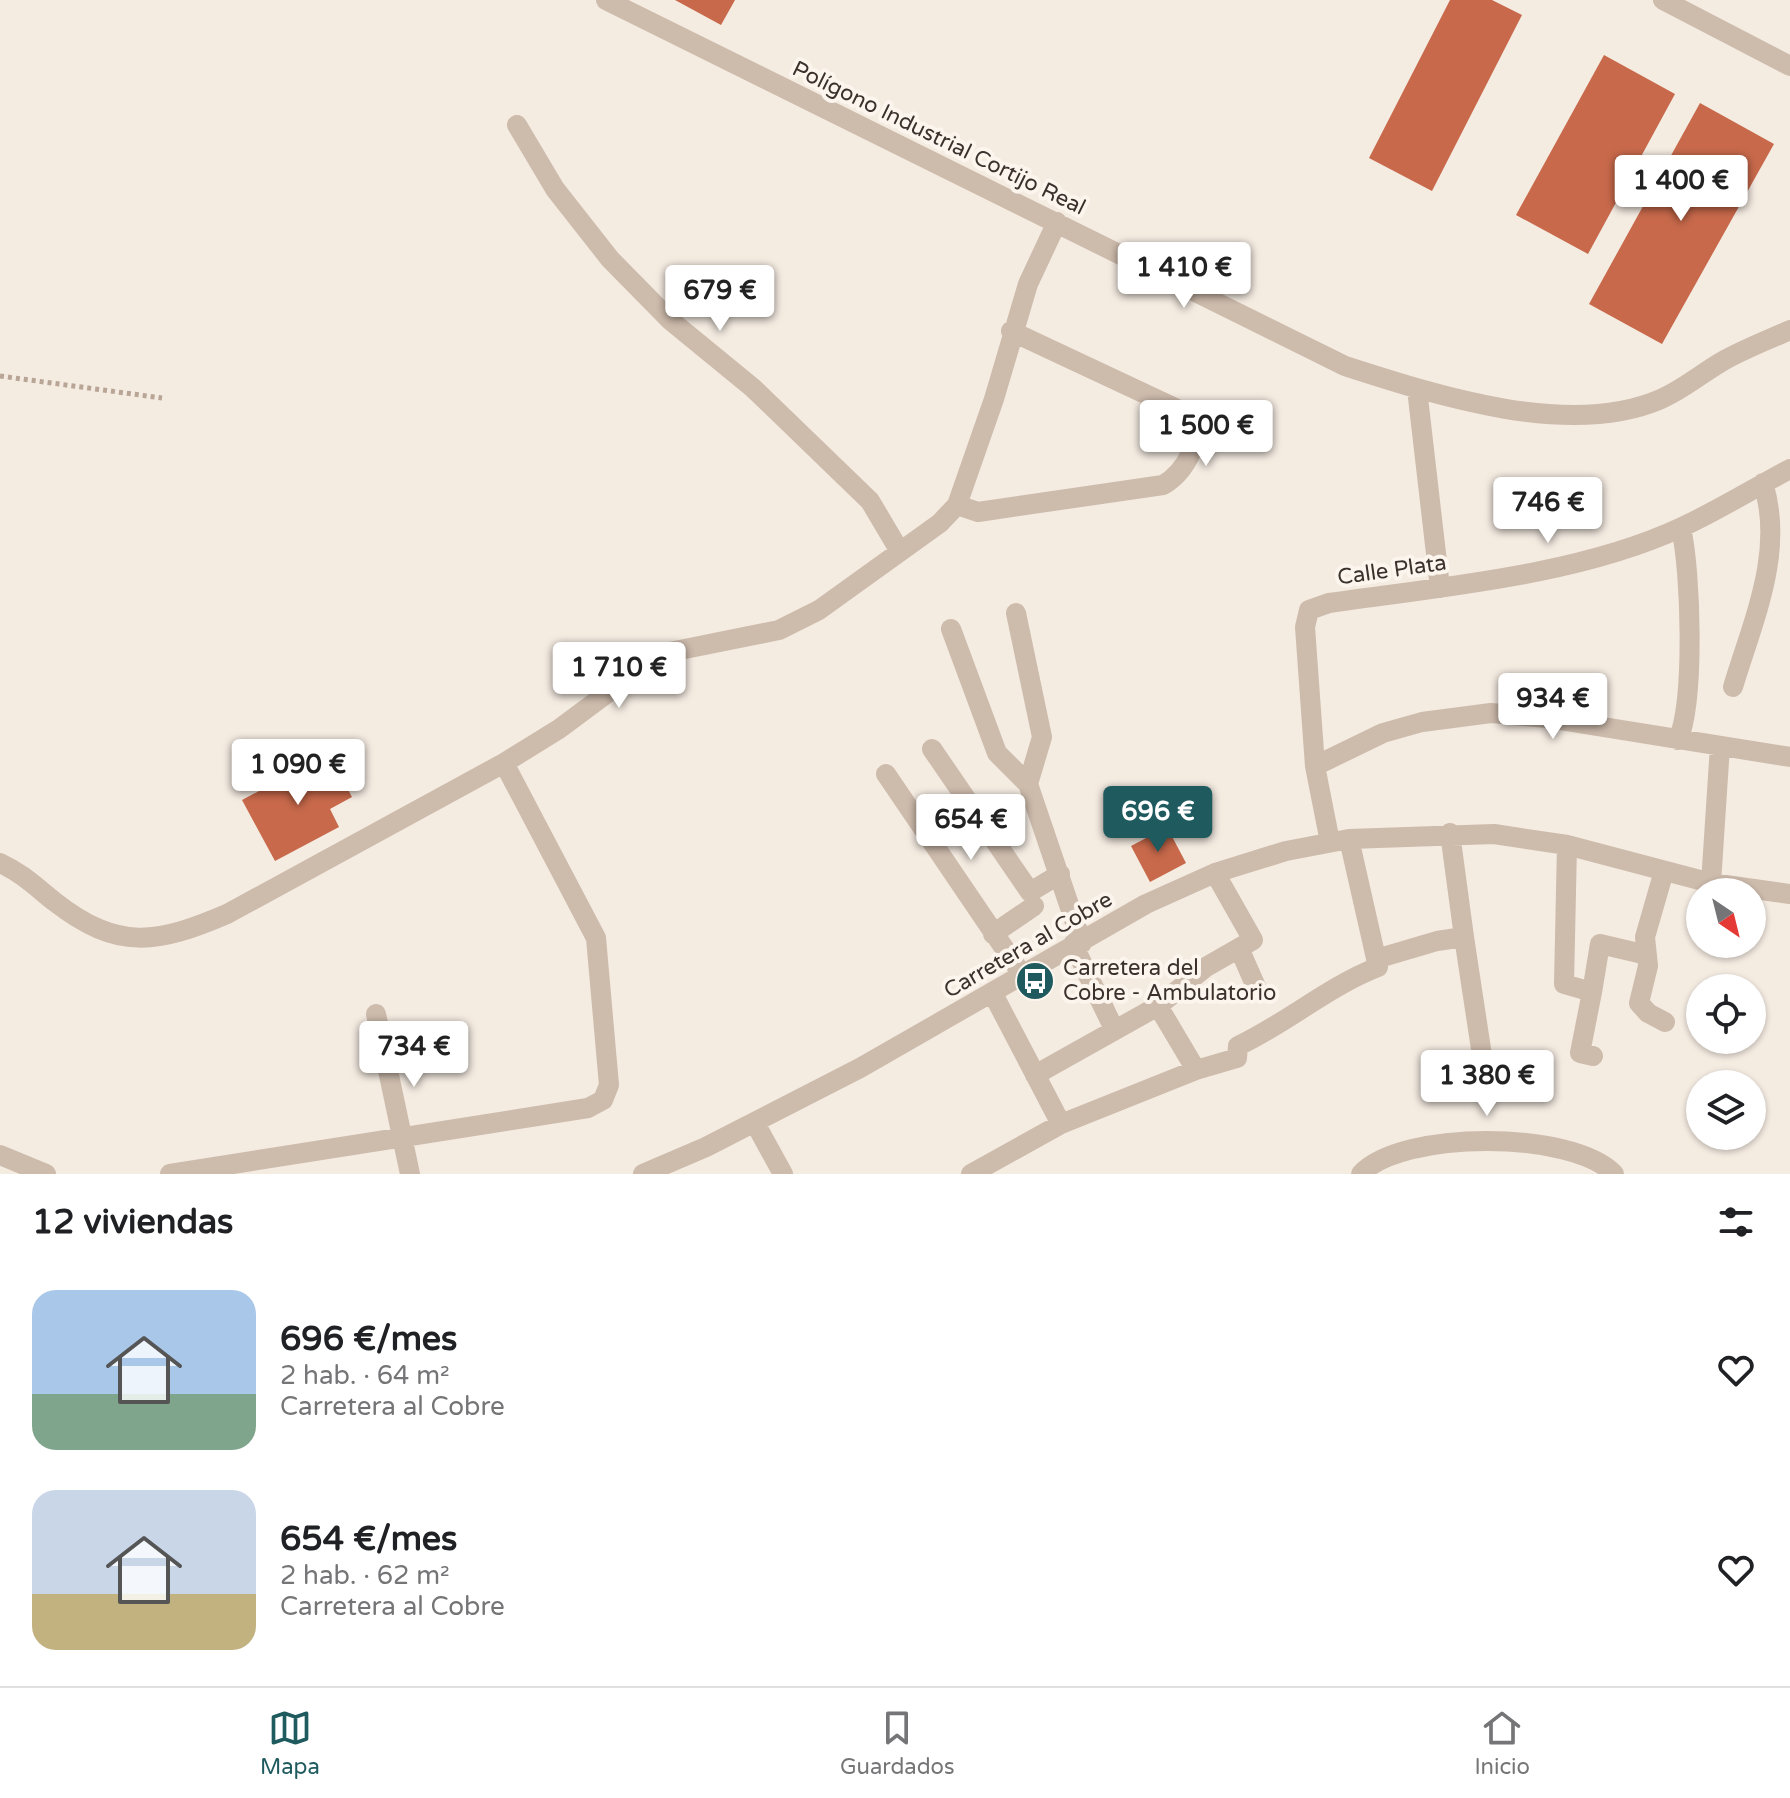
<!DOCTYPE html>
<html lang="es">
<head>
<meta charset="utf-8">
<style>
  body { margin:0; font-family:"Varela Round",sans-serif; background:#f6f6f6; color:#202124; height:100vh; display:flex; flex-direction:column; font-size:30px; white-space:nowrap }
  * { box-sizing:border-box; margin:0 }
  p { font-size:26px; color:#757577 }
  .icon { flex:none; width:44px; height:44px; fill:none; stroke:currentColor; stroke-width:2; stroke-linecap:round; stroke-linejoin:round }
  .map { position:relative; height:1174px; overflow:hidden }
  .panel { display:flex; flex-direction:column; background:#fff; flex:1 }
  .panel>* { flex:none }
  .needle { width:52px; rotate:145deg }
  .controls { position:absolute; left:1686px; top:878px; display:grid; gap:16px }
  .controls a { display:grid; place-items:center; width:80px; height:80px; border-radius:50%; background:#fff; box-shadow:0 2px 6px #0004; font-size:40px }
  .price { position:absolute; translate:-50% -68px; padding:0 18px; border-radius:8px; background:#fff; color:#222; font-size:26px; line-height:52px; filter:drop-shadow(0 2px 4px #0008) }
  .price::after { content:''; position:absolute; left:50%; top:48px; width:24px; height:18px; margin-left:-12px; background:inherit; clip-path:polygon(0 0,100% 0,50% 100%) }
  .price.selected { background:#1f5a5e; color:#fff }
  ul { padding:0; list-style:none }
  li { display:flex; align-items:center; gap:24px; height:200px; padding:0 32px }
  li span { display:grid; place-items:center; flex:none; width:224px; height:160px; border-radius:24px; color:#555 }
  li>.icon { margin-inline-start:auto }
  span .icon { width:96px; height:96px; fill:#fffc; stroke-width:1 }
  li b { font-size:34px }
  h2 { display:flex; justify-content:space-between; align-items:center; height:96px; padding:0 32px; font-size:34px }
  .tab-bar { display:flex; justify-content:space-around; align-items:center; height:112px; border-top:2px solid #e0e0e0; background:#fff; font-size:22px; color:#757577 }
  .tab-bar a { display:grid; justify-items:center; gap:4px }
  .tab-bar .selected { color:#1f5a5e }
  .map>svg:first-child { display:block }
  .building { fill:#c8694b }
  .lines { fill:none; stroke-linecap:round; stroke-linejoin:round }
  .path { stroke:#b9a596; stroke-width:5; stroke-dasharray:4 4; stroke-linecap:butt }
  .minor { stroke:#cdbbac; stroke-width:20 }
  .labels { text-anchor:middle; dominant-baseline:central; stroke-width:8; stroke-linejoin:round; paint-order:stroke }
  .street-label { font-size:22px; fill:#3b302b; stroke:#fbf5ee }
  .poi-label { font-size:22px; fill:#3b302b; stroke:#fbf5ee; text-anchor:start }
</style>
</head>
<body>
<div class="map">
<svg width="1790" height="1174" viewBox="0 0 1790 1174">
  <rect width="100%" height="100%" fill="#f4ebe1"/>
  <path class="building" d="M675,0H735L721,25Z
    M1450,0H1492L1522,15L1432,191L1369,158Z
    M1604,55L1675,94L1588,254L1516,215Z
    M1700,103L1774,144L1662,344L1589,304Z
    M329,754L352,797L330,809L339,827L275,861L242,800Z
    M1167,827L1186,863L1150,882L1131,846Z"/>
  <g class="lines">
    <path class="path" d="M0,376L162,398"/>
    <path class="minor" d="M606,0L1345,366C1435,395 1570,439 1661,399C1684,389 1702,373 1723,361C1744,349 1768,340 1790,330
      M1663,0L1790,66
      M517,125L555,189L610,259L670,320L753,388L870,501L899,550
      M1417,389L1440,588
      M957,505L978,512L1163,485C1185,473 1206,437 1188,414L1011,331
      M951,629L997,753L1028,784L1042,737L1016,613
      M1733,687C1753,620 1785,552 1763,483
      M1678,740C1695,701 1691,571 1681,528
      M932,749L1030,892L1060,874
      M1315,766L1383,733L1422,722L1491,713L1547,718L1790,757
      M886,774L1021,973
      M1028,784L1082,943
      M1330,842L1315,766L1305,627L1309,610L1329,603C1441,587 1580,575 1682,527C1719,510 1754,488 1790,469
      M1567,845L1564,984L1592,992L1580,1053L1593,1056
      M0,863C22,873 36,887 55,902C118,951 157,944 227,914L504,763L559,729L660,654L779,630L819,610L940,523L957,505L994,399L1028,284L1057,222
      M1664,871L1645,937L1648,966L1639,1003L1648,1013L1665,1022
      M1711,883L1720,746
      M993,934L1034,906
      M1464,937L1483,1062
      M1073,944L1114,1029
      M1239,948L1257,989
      M1376,959L1437,941L1464,937L1450,833
      M992,992L1061,1124
      M1592,992L1600,944L1647,955
      M1158,1006L1196,1070
      M376,1014L410,1174
      M1035,1075L1158,1006L1206,967L1253,940L1215,873
      M755,1123L783,1174
      M0,1155L46,1174
      M170,1174L588,1108L603,1100L609,1085L596,938L504,763
      M643,1174L706,1147L860,1068L1146,904L1215,873L1286,851L1349,839L1494,834L1567,845L1711,883L1790,894
      M971,1174L1061,1124L1196,1070L1237,1058L1238,1046C1287,1023 1327,987 1378,967L1349,839
      M1361,1174C1401,1130 1572,1130 1614,1174"/>
  </g>
  <defs>
    <symbol id="bus-disc" viewBox="-11 -11 22 22"><circle r="9.5" fill="#1f5a5e" stroke="#fbf5ee"/><path d="M-5-6H5V4H4V6H2V4H-2V6H-4V4H-5ZM-3.5-4V0h7V-4ZM-3.5 1.2v1.5H-2V1.2ZM2 1.2v1.5H3.5V1.2Z" fill="#fff"/></symbol>
  </defs>
  <g fill-rule="evenodd">
    <use href="#bus-disc" x="1013" y="959" width="44" height="44"/>
  </g>
  <g class="labels">
    <g class="street-label">
      <text transform="translate(939 138) rotate(26)">Polígono Industrial Cortijo Real</text>
      <text transform="translate(1392 570) rotate(-8)">Calle Plata</text>
      <text transform="translate(1028 945) rotate(-30)">Carretera al Cobre</text>
    </g>
    <g class="poi-label">
      <text x="1063" y="968">Carretera del<tspan x="1063" dy="25">Cobre - Ambulatorio</tspan></text>
    </g>
  </g>
</svg>
<div class="controls">
<a><svg class="needle" viewBox="-14 -14 28 28"><path d="M0-13l5 13h-10z" fill="#e53935"/><path d="M0 13l5-13h-10z" fill="#757577"/></svg></a>
<a><svg class="icon" aria-label="locate" viewBox="0 0 24 24"><circle cx="12" cy="12" r="6"/><path d="M12 2v4M12 18v4M2 12h4M18 12h4"/></svg></a>
<a><svg class="icon" aria-label="layers" viewBox="0 0 24 24"><path d="M12 4l9 5-9 5-9-5zM3 14l9 5 9-5"/></svg></a>
</div>
<b class="price" style="left:1681px;top:223px">1 400 €</b>
<b class="price" style="left:1184px;top:310px">1 410 €</b>
<b class="price" style="left:720px;top:333px">679 €</b>
<b class="price" style="left:1206px;top:468px">1 500 €</b>
<b class="price" style="left:1548px;top:545px">746 €</b>
<b class="price" style="left:619px;top:710px">1 710 €</b>
<b class="price" style="left:1553px;top:741px">934 €</b>
<b class="price" style="left:298px;top:807px">1 090 €</b>
<b class="price selected" style="left:1158px;top:854px">696 €</b>
<b class="price" style="left:971px;top:862px">654 €</b>
<b class="price" style="left:414px;top:1089px">734 €</b>
<b class="price" style="left:1487px;top:1118px">1 380 €</b>
</div>
<section class="panel">
<h2>12 viviendas<svg class="icon" aria-label="filters" viewBox="0 0 24 24"><path d="M4 7h16M4 17h16"/><circle cx="9" cy="7" r="2"/><circle cx="15" cy="17" r="2"/></svg></h2>
<ul>
<li><span style="background:linear-gradient(#a9c7e8 65%,#7fa58c 0)"><svg class="icon" aria-label="home" viewBox="0 0 24 24"><path d="M3 11l9-7 9 7M6 9v11h12V9"/></svg></span><div><b>696 €/mes</b><p>2 hab. · 64 m²</p><p>Carretera al Cobre</p></div><svg class="icon" aria-label="heart" viewBox="0 0 24 24"><path d="M12 20l-8-8c-3-5 5-10 8-4 3-6 11-1 8 4z"/></svg></li>
<li><span style="background:linear-gradient(#c9d6e8 65%,#c2b280 0)"><svg class="icon" aria-label="home" viewBox="0 0 24 24"><path d="M3 11l9-7 9 7M6 9v11h12V9"/></svg></span><div><b>654 €/mes</b><p>2 hab. · 62 m²</p><p>Carretera al Cobre</p></div><svg class="icon" aria-label="heart" viewBox="0 0 24 24"><path d="M12 20l-8-8c-3-5 5-10 8-4 3-6 11-1 8 4z"/></svg></li>
</ul>
</section>
<nav class="tab-bar">
<a class="selected"><svg class="icon" aria-label="map" viewBox="0 0 24 24"><path d="M3 6l6-2 6 2 6-2v14l-6 2-6-2-6 2zM9 4v14M15 6v14"/></svg>Mapa</a>
<a><svg class="icon" aria-label="saved" viewBox="0 0 24 24"><path d="M7 4h10v16l-5-4-5 4z"/></svg>Guardados</a>
<a><svg class="icon" aria-label="home" viewBox="0 0 24 24"><path d="M3 11l9-7 9 7M6 9v11h12V9"/></svg>Inicio</a>
</nav>
</body>
</html>
